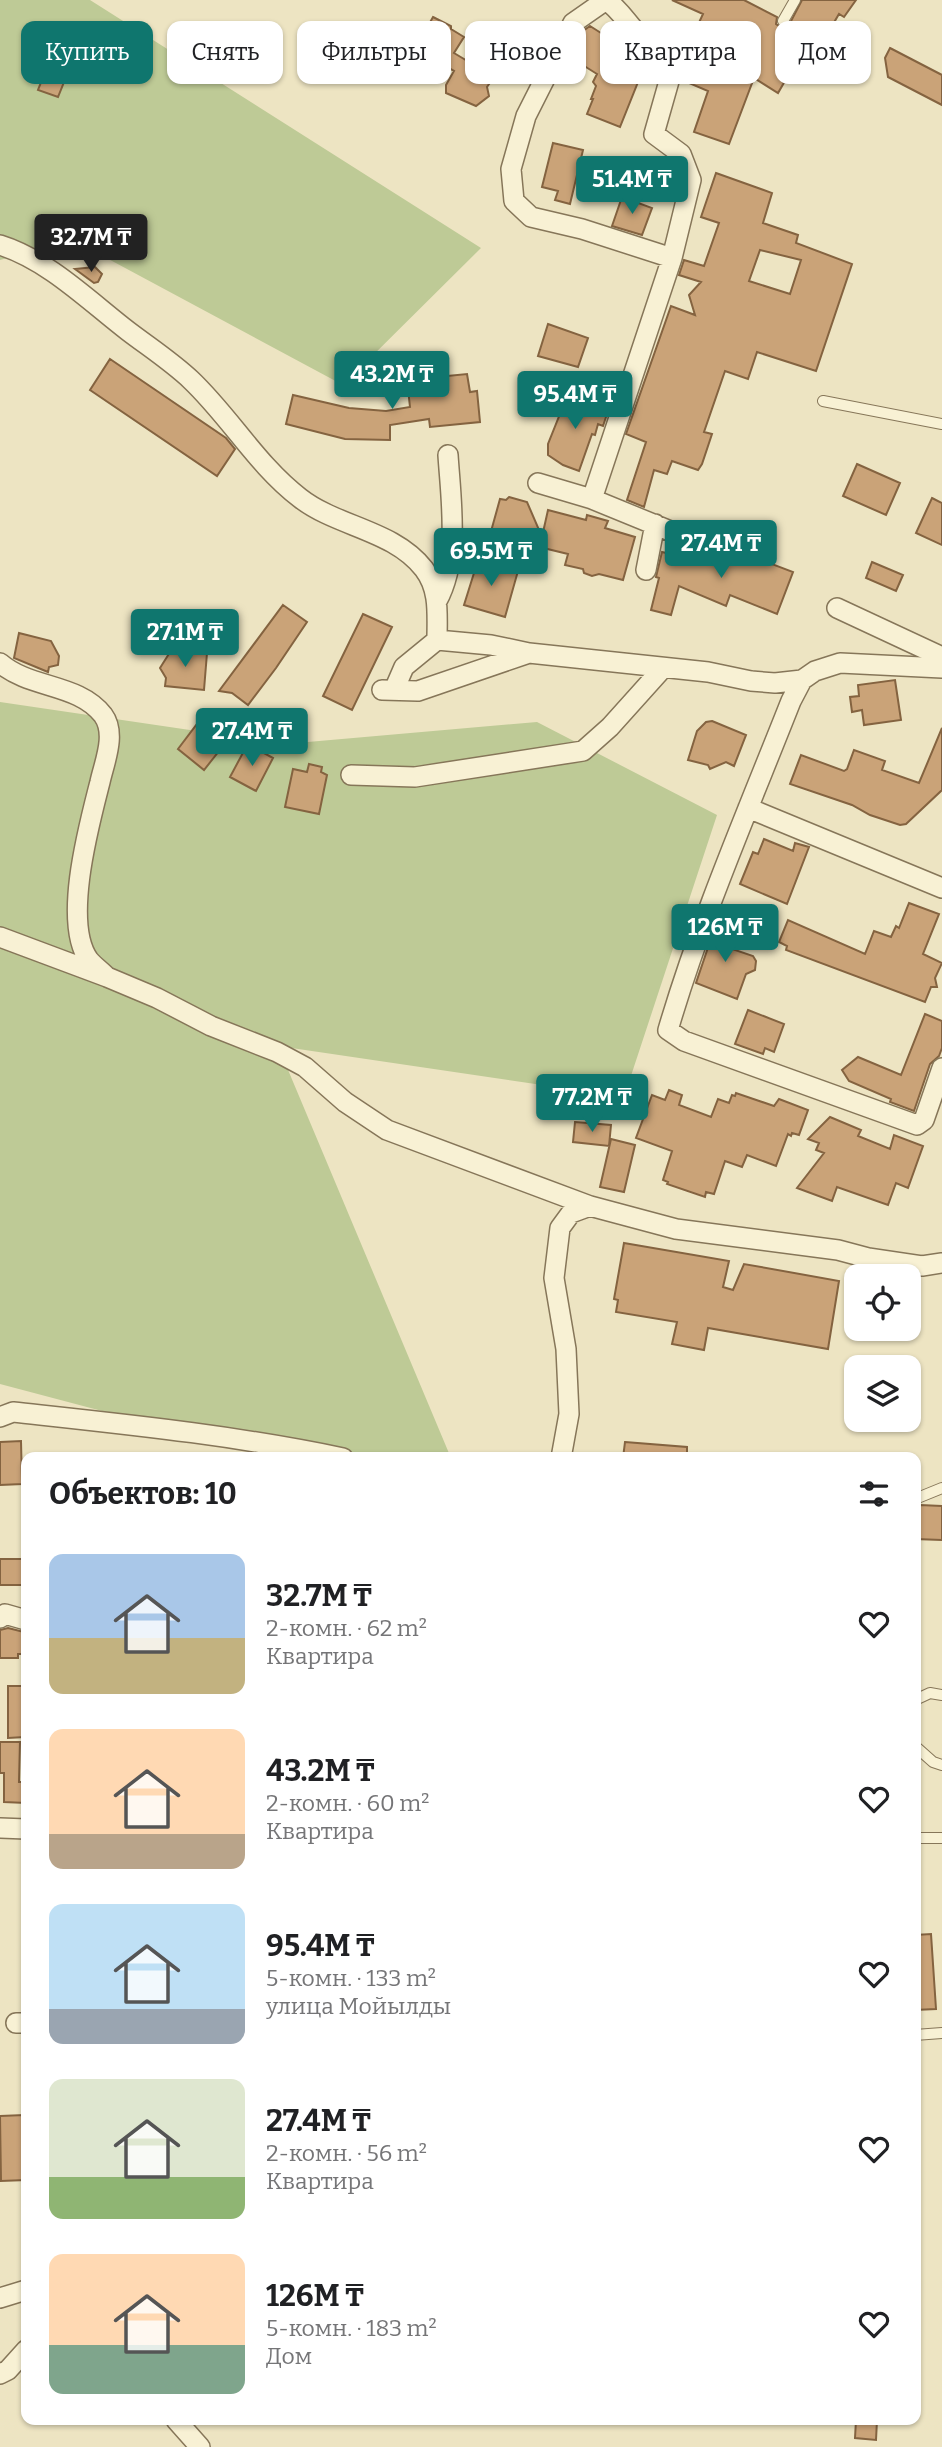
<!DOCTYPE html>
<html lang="ru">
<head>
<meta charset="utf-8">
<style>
  body { margin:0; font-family:Bitter,serif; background:#f6f6f6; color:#202124; height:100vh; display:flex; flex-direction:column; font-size:26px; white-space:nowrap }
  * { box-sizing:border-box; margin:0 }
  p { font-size:23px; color:#757577 }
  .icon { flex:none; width:38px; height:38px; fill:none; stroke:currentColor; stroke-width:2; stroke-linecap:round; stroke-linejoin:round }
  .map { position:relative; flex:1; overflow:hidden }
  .panel { position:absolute; left:21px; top:1452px; width:900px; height:973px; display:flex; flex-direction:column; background:#fff; border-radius:14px; box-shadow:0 2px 5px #0004 }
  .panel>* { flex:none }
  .guide { position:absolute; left:21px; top:21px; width:901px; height:63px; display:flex; gap:14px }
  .tools { position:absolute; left:844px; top:1264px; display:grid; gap:14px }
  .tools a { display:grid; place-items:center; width:77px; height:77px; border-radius:14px; background:#fff; box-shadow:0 2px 5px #0004; font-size:35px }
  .price { position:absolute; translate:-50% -60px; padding:0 16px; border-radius:7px; background:#0f766e; color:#fff; font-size:23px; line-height:46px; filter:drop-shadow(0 2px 4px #0008) }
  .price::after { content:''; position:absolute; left:50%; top:42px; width:21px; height:16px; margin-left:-10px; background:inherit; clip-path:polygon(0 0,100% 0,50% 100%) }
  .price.on { background:#222; color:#fff }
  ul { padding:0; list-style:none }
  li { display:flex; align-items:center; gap:21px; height:175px; padding:0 28px }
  li span { display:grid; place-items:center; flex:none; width:196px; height:140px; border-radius:14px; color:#555 }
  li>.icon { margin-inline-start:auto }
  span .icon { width:84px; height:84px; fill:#fffc; stroke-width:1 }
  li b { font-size:30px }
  h2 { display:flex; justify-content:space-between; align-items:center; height:84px; padding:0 28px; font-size:30px }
  .tag { padding:0 24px; border-radius:14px; background:#fff; box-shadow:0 2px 5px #0004; font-size:24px; line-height:63px }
  .tag.on { background:#0f766e; color:#fff }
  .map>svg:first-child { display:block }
  .green { fill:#beca96 }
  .building { fill:#caa378; stroke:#846340; stroke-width:2; fill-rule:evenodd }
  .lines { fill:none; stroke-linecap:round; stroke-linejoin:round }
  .lane-casing { stroke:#867659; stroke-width:12 }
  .street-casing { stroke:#867659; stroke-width:22 }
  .lane { stroke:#f8f1d4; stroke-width:10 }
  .street { stroke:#f8f1d4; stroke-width:19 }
</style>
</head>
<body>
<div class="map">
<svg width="942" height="2447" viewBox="0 0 942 2447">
  <rect width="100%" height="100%" fill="#ede4c2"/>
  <path class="green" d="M0,0H90L481,248L343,385L73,240L0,260Z
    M0,702L285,744L537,722L717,815L624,1097L278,1046L451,1458H280L0,1384Z"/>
  <path class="building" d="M672,0H744L777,17L776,24L782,28L789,25L802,0H856L844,17L839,14L819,48L808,41L778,93L754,78L729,144L694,132L708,91L682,80L696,45L690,42L703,14Z
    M433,17L451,26V29L464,37L454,53L494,77L487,87L489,96L476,106L446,93V85L454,71L415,49Z
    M590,26L612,40L603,57L642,72L620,127L587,114L593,99H591L596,86L593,82L597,74L570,57L583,31Z
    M890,48L942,75V105L888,77L885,58Z
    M46,70L66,77L58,97L38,90Z
    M553,143L583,150L570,204L555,200L558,191L542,187Z
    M716,173L772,193L763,223L798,235L796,243L852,264L816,371L757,352L748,379L725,371L704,432L712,434L702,464L698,470L672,461L667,474L654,470L644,507L627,500L646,442L626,434L671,306L695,315L689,295L701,282L679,275L684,260L704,266L719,223L701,217ZM760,250L801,260L790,294L749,281Z
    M622,197L652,208L642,235L612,226Z
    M95,267L102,274L98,282L94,283L75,269Z
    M548,324L588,338L578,367L538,356Z
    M110,359L226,438L235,449L217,476L90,390Z
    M467,374L470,392L477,391L480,422L430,427L429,419L390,425V440L345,439L286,424L293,395L349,408L386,411L410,407L407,380Z
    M568,394L609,408L603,426L598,424L595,435L592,434L579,471L563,465L548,455V444Z
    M857,464L900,483L886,515L843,496Z
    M509,497L527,502L542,537L548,510L586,520L587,515L608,521L605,528L635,537L623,580L599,574L592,576L584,573L583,569L565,565L568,554L490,535L500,499L506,500Z
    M932,498L942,503V545L916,533Z
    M707,543L746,559L748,555L793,572L777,614L730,595L726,606L679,586L671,615L651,610L659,578L656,577L662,552L699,561Z
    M479,557L518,571L505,617L464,605Z
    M872,562L903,575L896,591L866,578Z
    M283,605L307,622L276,668L248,705L232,693L219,691Z
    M363,614L392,627L352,710L323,696Z
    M19,633L51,641L59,656L58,665L49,667L48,672L14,658Z
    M172,649L207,653L204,690L165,686L166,678L160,668Z
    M895,680L901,720L864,725L862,710L852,712L850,697L859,696L858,685Z
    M210,720L222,730L219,734L227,741L204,770L178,749L197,724L204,729Z
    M712,721L746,735L734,766L726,762L710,769L708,765L688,760L697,731L706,722Z
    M942,728V790L906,824L900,825L870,815L852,805L790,784L801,755L844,771L847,769L854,750L885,761L882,770L919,783Z
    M253,747L273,758L256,791L230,777L245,749L251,750Z
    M309,764L322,767L321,772L327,775L319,814L285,807L293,769L307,772Z
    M764,839L793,851L795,843L809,847L787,904L740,884L753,852L758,854Z
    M909,903L939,914L923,954L942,963L935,978L937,987H931L925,1002L786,950L787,946L779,942L788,920L865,954L874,931L891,937L896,926L899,928Z
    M716,924L736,931L729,948L753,956L756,961L755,970L746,974L737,999L696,983Z
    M748,1010L784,1024L774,1052L765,1048L763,1054L735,1044Z
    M925,1014L942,1021V1048L939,1056L930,1064L914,1111L890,1102L891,1099L849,1081L842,1070L858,1057L901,1075Z
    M669,1090L682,1095L679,1105L711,1117L718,1099L729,1103L732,1095L735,1096L736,1093L774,1106L779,1099L808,1110L799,1135L792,1133L791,1136L788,1134L776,1166L747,1155L742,1167L725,1161L714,1194L706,1192L705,1197L667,1184L668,1182L663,1180L672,1151L636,1138L652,1095L665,1100Z
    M830,1117L861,1130L858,1136L890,1149L894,1135L923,1146L908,1188L896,1183L888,1205L837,1187L832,1201L797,1188L824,1153L816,1150L819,1143L808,1139Z
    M575,1122L611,1125L609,1146L573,1142Z
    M611,1139L635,1145L624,1192L600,1187Z
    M624,1243L729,1261L723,1287L733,1290L744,1264L839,1281L828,1349L708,1328L704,1350L672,1344L677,1322L616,1312L618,1300L614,1299Z
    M21,1441L22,1484L0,1485V1442Z
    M625,1442L687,1447V1458H623Z
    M920,1505L942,1506V1540L915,1539V1506Z
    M0,1559H24V1585H0Z
    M8,1628L24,1632V1654H18V1658H0V1630Z
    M8,1686H26L25,1737L8,1738Z
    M0,1742H20L19,1782H26V1803L4,1802V1773H0Z
    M931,1934L936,2009L915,2010V1935Z
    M24,2115L26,2180L1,2181L0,2116Z
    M856,2420H877L876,2440L855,2438Z"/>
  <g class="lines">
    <defs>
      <path id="lane" d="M783,21L795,0
        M823,401L942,424
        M915,1499L942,1488
        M915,1700L930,1693L942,1695
        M915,1746L933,1762L942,1765
        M915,1838H942
        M915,2035L942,2033"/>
      <path id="street" d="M0,245C48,260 89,301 128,331C149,347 172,362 191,380C230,417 257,465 300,498C337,527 394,530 424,569C440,590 437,614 437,640L491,645L529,653
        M672,258L582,229L531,217L514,201L511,169L526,116L573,23L606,0C621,10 628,25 641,37C652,48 668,50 673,67L654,134L681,154L691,180L672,258L592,499L680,535
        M538,483L592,499
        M646,570L655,524
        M437,601C460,559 451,501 448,455
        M837,608L942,657
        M0,663C30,689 78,683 103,715C117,734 104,763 100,782C89,825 62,923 89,960C93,965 100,970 105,975
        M942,668L840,663L815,671L802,680L791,701C748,810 701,918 668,1030L684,1041L917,1125L924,1120L942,1068
        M382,690L418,691L529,653L708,672L751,681L775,683L802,680
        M394,690L404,667L437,640
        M351,775L415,777L583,751L610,727L663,668
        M748,808L942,888
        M0,937L107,977L157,998L211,1026L277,1052L305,1067L345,1102L387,1130L590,1206L676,1229L838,1250L868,1258L922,1266L942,1263
        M0,1417L13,1412C123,1424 234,1435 343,1458
        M561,1458L569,1414L566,1349L554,1278L560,1228L571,1213L590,1206
        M0,1618L5,1614L26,1620
        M0,1828L26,1829
        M16,2023H26
        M0,2298L26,2290
        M0,2374L8,2370L26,2350
        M176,2420L200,2447"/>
    </defs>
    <use href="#lane" class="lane-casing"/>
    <use href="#street" class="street-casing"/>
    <use href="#lane" class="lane"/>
    <use href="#street" class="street"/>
  </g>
</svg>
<div class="tools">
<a><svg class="icon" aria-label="locate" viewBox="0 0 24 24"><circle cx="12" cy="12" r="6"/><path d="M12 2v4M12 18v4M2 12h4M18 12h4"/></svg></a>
<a><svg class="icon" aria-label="layers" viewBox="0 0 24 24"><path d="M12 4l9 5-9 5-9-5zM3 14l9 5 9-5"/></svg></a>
</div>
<b class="price" style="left:632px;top:216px">51.4M ₸</b>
<b class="price on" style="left:91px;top:274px">32.7M ₸</b>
<b class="price" style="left:392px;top:411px">43.2M ₸</b>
<b class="price" style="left:575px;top:431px">95.4M ₸</b>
<b class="price" style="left:721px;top:580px">27.4M ₸</b>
<b class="price" style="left:491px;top:588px">69.5M ₸</b>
<b class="price" style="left:185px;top:669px">27.1M ₸</b>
<b class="price" style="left:252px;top:768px">27.4M ₸</b>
<b class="price" style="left:725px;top:964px">126M ₸</b>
<b class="price" style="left:592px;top:1134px">77.2M ₸</b>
<div class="guide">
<a class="tag on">Купить</a>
<a class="tag">Снять</a>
<a class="tag">Фильтры</a>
<a class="tag">Новое</a>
<a class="tag">Квартира</a>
<a class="tag">Дом</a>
</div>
<section class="panel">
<h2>Объектов: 10<svg class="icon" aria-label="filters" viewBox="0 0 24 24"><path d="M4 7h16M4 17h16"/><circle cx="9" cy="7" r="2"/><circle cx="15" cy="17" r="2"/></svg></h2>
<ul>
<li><span style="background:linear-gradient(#a9c7e8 60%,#c2b280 0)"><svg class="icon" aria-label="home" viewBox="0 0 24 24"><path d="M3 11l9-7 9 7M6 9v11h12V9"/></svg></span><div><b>32.7M ₸</b><p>2-комн. · 62 m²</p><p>Квартира</p></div><svg class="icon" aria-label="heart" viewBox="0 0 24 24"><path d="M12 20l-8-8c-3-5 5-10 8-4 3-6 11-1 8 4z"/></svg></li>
<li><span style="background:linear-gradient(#ffd9b3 75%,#b9a48a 0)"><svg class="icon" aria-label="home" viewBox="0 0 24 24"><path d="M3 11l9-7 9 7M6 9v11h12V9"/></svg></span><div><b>43.2M ₸</b><p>2-комн. · 60 m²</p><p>Квартира</p></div><svg class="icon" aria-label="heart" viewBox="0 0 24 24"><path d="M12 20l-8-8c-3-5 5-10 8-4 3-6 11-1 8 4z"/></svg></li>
<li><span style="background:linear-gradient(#bfe0f5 75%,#9aa5b1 0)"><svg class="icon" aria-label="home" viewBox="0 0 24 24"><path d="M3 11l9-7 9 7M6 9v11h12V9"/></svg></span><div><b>95.4M ₸</b><p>5-комн. · 133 m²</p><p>улица Мойылды</p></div><svg class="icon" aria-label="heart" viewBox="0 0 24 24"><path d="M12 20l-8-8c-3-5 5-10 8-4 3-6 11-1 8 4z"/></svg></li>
<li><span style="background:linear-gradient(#dfe7d0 70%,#8fb573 0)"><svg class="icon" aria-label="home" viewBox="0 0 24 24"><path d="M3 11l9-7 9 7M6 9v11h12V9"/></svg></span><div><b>27.4M ₸</b><p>2-комн. · 56 m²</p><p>Квартира</p></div><svg class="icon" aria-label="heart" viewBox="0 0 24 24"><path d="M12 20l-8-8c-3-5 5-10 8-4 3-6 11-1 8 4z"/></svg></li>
<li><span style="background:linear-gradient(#ffd9b3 65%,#7fa58c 0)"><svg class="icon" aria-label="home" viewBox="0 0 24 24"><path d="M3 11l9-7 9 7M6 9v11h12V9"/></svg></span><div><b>126M ₸</b><p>5-комн. · 183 m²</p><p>Дом</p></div><svg class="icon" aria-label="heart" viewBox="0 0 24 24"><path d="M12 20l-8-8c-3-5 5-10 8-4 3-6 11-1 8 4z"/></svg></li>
</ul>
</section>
</div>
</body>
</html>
